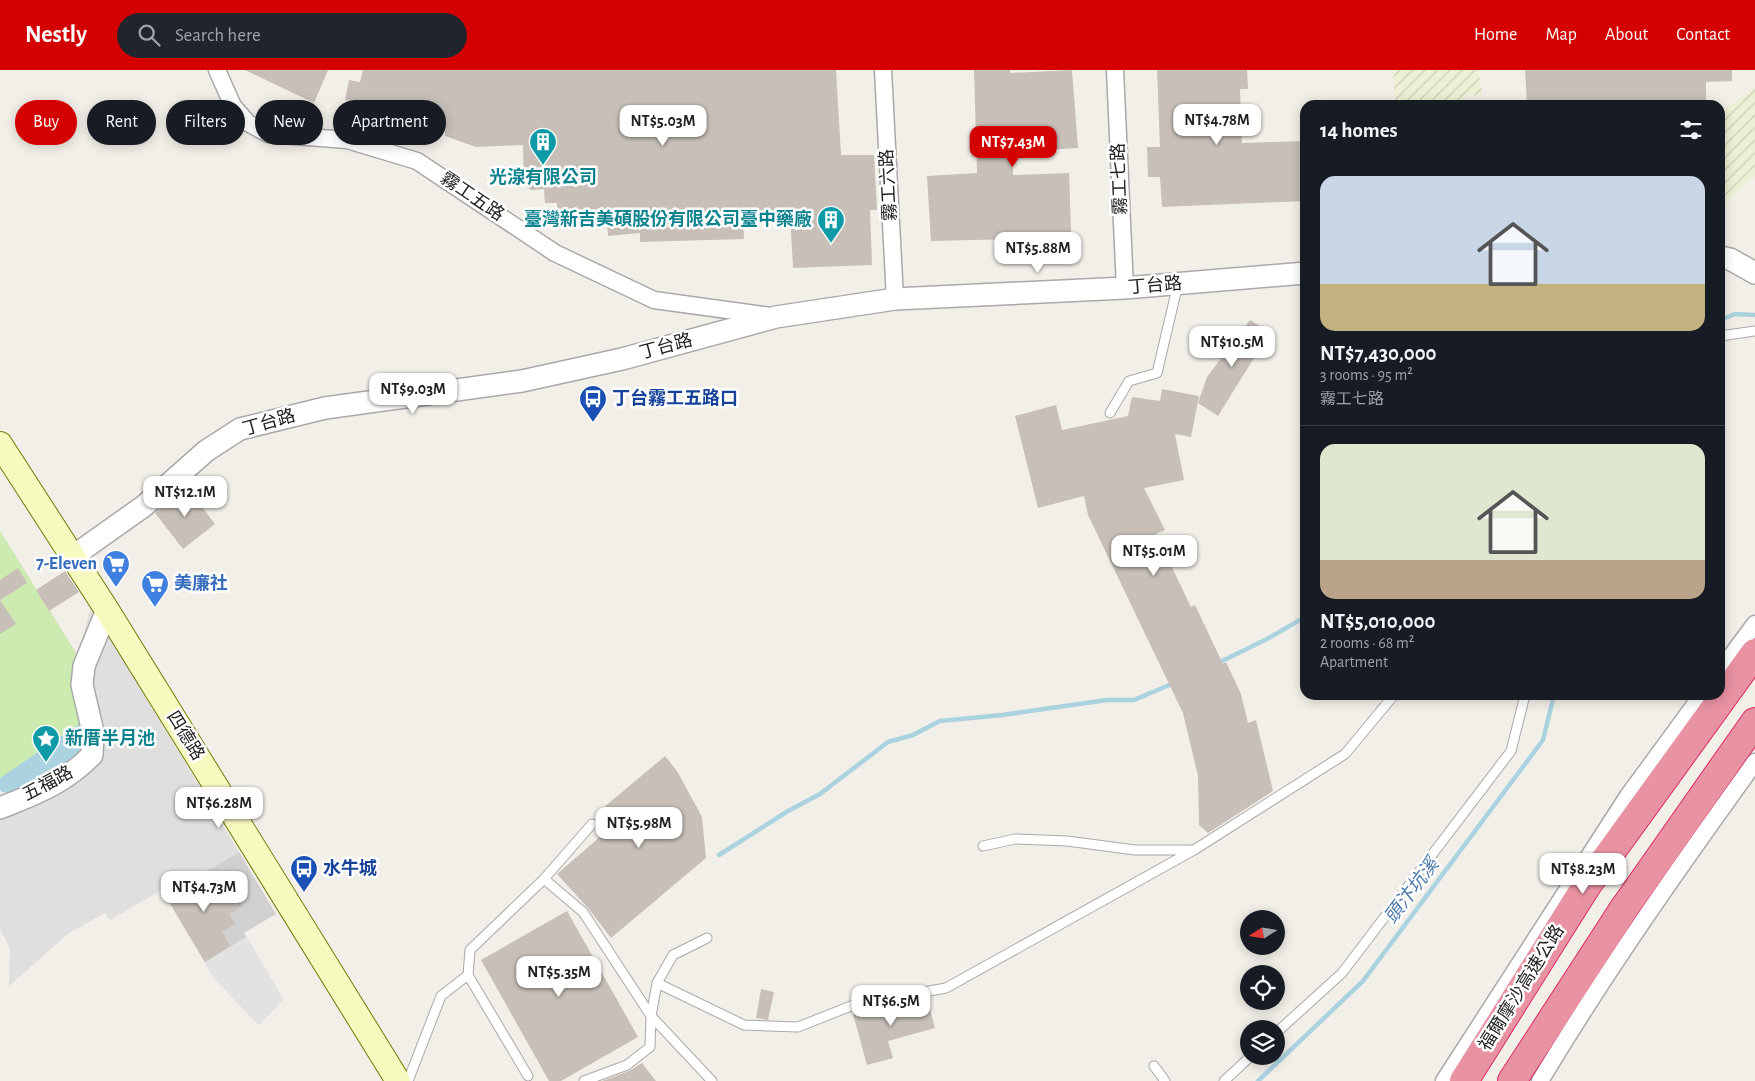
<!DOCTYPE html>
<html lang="en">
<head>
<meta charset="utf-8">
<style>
  body { margin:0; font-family:"Alegreya Sans","Noto Sans TC",sans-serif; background:#20242c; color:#f1f3f6; height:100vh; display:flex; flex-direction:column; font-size:19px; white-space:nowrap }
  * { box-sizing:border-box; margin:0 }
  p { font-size:16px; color:#9ea1a6 }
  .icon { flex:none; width:28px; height:28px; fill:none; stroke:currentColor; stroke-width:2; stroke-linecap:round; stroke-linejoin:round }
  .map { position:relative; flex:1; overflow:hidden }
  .panel { position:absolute; left:1300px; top:30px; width:425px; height:600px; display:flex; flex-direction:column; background:#171b24; border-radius:15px; box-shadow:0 2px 12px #0003 }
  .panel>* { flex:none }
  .banner { position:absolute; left:15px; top:30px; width:475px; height:45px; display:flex; gap:10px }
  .needle { width:32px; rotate:258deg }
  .controls { position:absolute; left:1240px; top:840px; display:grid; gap:10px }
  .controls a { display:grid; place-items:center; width:45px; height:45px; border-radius:50%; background:#171b24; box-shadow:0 2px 12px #0003; font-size:25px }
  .price { position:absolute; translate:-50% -42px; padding:0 11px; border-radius:10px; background:#fff; color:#222; font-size:16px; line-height:32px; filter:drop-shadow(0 1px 2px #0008) }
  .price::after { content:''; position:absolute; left:50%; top:30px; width:15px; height:11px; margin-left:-8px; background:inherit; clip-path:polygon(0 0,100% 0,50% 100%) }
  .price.on { background:#d40000; color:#fff }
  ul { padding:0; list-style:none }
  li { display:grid; align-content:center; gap:10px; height:265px; padding:0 20px }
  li+li { border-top:1px solid #363941 }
  li span { display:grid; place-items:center; height:155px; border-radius:15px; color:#555 }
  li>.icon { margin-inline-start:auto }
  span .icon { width:90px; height:90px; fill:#fffc; stroke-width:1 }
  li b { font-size:21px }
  h2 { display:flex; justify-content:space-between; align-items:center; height:60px; padding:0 20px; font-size:21px }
  .tag { padding:0 18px; border-radius:22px; background:#171b24; box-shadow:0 2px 12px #0003; font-size:18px; line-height:45px }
  .tag.on { background:#d40000; color:#fff }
  header { display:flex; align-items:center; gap:30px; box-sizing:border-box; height:70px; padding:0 25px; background:#d40000; color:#fff }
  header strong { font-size:24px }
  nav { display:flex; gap:28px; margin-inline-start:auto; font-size:18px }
  .search { width:350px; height:45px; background:#20242c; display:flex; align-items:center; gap:12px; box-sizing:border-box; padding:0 18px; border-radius:28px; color:#9ea1a6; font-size:19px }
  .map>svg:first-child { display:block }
  .residential { fill:#e0dfdf }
  .religious { fill:#d0d0d0 }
  .farmland { fill:url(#farmland-furrows) }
  .grass { fill:#cdebb0 }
  .parking { fill:#e2e2e2 }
  .water { fill:#aad3df }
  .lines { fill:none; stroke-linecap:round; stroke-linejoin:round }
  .stream { stroke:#aad3df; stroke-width:4.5 }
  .building { fill:#c7bfb8 }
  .service-casing { stroke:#a9a9a9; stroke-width:11 }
  .minor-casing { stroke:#a9a9a9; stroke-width:19 }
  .tertiary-casing { stroke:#a9a9a9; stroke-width:24 }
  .secondary-casing { stroke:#707d05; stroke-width:26 }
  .motorway-casing { stroke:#dc2a67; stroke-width:30 }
  .service { stroke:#fff; stroke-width:9 }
  .minor { stroke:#fff; stroke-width:16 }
  .tertiary { stroke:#fff; stroke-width:21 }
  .secondary { stroke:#f7fabf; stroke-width:24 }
  .motorway { stroke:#e892a2; stroke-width:28 }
  .labels { text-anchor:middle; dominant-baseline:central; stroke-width:5; stroke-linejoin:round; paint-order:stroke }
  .culture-label { font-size:18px; font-weight:bold; fill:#0d838f; stroke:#fff }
  .street-label { font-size:18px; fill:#222; stroke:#fff }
  .transit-label { font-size:18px; font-weight:bold; fill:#164399; stroke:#fff; text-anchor:start }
  .shop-label { font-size:18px; font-weight:bold; fill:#366cbe; stroke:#fff; text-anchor:end }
  .water-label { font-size:19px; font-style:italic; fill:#4a7aab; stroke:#fff }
</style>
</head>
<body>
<header>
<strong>Nestly</strong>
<div class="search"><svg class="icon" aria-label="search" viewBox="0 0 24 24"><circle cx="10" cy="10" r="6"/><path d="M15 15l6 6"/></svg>Search here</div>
<nav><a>Home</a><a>Map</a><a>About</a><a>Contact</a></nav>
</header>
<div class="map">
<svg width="1755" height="1011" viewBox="0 0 1755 1011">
  <defs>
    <pattern id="farmland-furrows" width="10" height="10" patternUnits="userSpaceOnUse" patternTransform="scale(1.25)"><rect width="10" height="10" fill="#eef0d5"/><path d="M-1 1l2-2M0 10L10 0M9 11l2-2" fill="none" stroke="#ccceb7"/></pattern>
  </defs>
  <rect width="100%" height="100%" fill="#f2efe9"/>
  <path class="residential" d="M0,461L78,586L91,536L239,782L197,808L170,815L110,850L105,843L69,863L9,916L10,879L0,859V727L13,724L2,722L0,720Z"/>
  <path class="religious" d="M239,782L276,844L244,863L283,929L259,955L214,908L162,820L170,815L197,807Z"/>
  <path class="farmland" d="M1393,0H1478L1483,25H1465L1463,35H1395Z
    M1755,18V106L1726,132L1720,140V42Z"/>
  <path class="grass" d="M0,461L78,586L87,649L0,708Z"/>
  <path class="parking" d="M246,867L283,929L259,955L214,908L205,892Z"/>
  <path class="water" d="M87,649L89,661L78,683L58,703L15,724L2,722L0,720V708Z"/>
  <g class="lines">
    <path class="stream" d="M1720,250L1735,244L1755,245
      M1218,593L1267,569L1305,547
      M719,785L788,741L820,724L888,672L913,665L940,651L1002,645L1107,630H1134L1174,613
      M1258,1011L1363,911L1543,670L1554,625"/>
  </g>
  <path class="building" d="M245,0H328L314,33Z
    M363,0H836L841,85H874L877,140H870L872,195L793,198L790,143L743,144L744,169L640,172V163L608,166L606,139L557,142V133H545L544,119L531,120L524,115L523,75L476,77L445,66V52L345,30L349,10L360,12Z
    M974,0H1010V3L1072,0L1078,78L1013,82V105L1069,103L1072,191L1021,194L1020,169L931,171L927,106L977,103Z
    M1157,0H1247L1248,19H1240L1242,73L1305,71V123H1303L1304,131L1162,137L1160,107H1148L1147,77H1160Z
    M1525,0H1732V11L1706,12V35H1527Z
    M1250,250L1270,262L1218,346L1198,333L1207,307Z
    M1162,319L1199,326L1191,367L1175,364L1184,410L1144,418L1165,460L1156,464L1191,537L1195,535L1223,594L1226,592L1241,624L1248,653L1256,650L1273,721L1208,763L1199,755L1198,706L1183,643L1088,445L1084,426L1038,438L1015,346L1056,335L1062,360L1128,346L1132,327L1160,331Z
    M186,416L215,454L183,479L155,443Z
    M18,498L27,513L0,530L16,554L0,564V510Z
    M65,501L79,522L49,541L36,520Z
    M665,686L677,701L702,747L706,788L611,868L588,838L557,804L609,759L596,744Z
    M204,803L217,825L231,817L242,836L229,844L235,854L222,862L230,876L205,892L162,820L170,815L197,808Z
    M567,841L638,967L561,1011H549L481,890Z
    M761,919L774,922L768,950L756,948Z
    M927,928L935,958L888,971L893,988L867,995L853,944L892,934Z
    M642,993L656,1011H602L629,1001Z"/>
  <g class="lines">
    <defs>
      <path id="service" d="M1720,266L1755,261
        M1110,343L1129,311L1157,303L1178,214
        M983,776L1015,769L1067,771L1135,780H1191
        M544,809L583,842L651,946L712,1011
        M657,913L673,885L707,868
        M1276,963L1342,903L1511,681L1525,625
        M1154,996L1165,1011
        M528,1006L468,905L470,880L544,809L592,754
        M408,1011L441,926L468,905
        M584,1011L627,995L650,977L651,946L657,913L744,955L798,957L856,934L946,918L1194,780L1345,684L1394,625
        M1224,1011L1251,986"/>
      <path id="minor" d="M217,0L233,36L248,53L268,64L347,70L417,91L555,183L654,230L771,246
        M883,0L895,229
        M1115,0L1125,218
        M1720,601L1755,554
        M1444,1011L1628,726L1702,625
        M1540,1011C1606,901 1680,796 1755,692"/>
      <path id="tertiary" d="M1720,187L1730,189L1755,203
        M72,487L144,436L206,381L240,359L325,338L522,311L622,289L776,247L895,229L1125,218L1305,203
        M0,738C35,724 65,713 92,685L93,662L82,615L84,596L107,540"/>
      <path id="secondary" d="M0,374L107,540L398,1011"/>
      <path id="motorway" d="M1464,1011L1587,815L1755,583
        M1512,1011L1625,837L1755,652"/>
    </defs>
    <use href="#service" class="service-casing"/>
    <use href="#minor" class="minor-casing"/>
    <use href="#tertiary" class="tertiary-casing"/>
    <use href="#secondary" class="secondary-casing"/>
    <use href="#motorway" class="motorway-casing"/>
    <use href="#service" class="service"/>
    <use href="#minor" class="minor"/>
    <use href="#tertiary" class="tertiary"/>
    <use href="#secondary" class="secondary"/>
    <use href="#motorway" class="motorway"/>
  </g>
  <defs>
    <symbol id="building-pin" viewBox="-11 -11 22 30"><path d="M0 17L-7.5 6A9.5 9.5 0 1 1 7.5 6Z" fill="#0f9aa8" stroke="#fff"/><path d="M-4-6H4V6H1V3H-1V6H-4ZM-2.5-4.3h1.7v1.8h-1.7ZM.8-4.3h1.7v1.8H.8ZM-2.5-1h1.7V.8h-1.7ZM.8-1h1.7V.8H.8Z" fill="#fff"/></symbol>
    <symbol id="bus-pin" viewBox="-11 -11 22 30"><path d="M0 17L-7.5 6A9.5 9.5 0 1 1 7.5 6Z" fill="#1a4fb4" stroke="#fff"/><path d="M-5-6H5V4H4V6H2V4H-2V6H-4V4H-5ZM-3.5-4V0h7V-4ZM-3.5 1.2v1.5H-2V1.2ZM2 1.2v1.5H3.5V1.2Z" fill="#fff"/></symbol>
    <symbol id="supermarket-pin" viewBox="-11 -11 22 30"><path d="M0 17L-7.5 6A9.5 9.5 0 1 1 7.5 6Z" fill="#3f7fe0" stroke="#fff"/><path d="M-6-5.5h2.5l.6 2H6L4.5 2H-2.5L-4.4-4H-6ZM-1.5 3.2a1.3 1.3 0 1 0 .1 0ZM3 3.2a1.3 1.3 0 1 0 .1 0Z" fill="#fff"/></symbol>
    <symbol id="sight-pin" viewBox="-11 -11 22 30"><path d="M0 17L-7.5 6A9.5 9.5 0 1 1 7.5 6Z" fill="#0f9aa8" stroke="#fff"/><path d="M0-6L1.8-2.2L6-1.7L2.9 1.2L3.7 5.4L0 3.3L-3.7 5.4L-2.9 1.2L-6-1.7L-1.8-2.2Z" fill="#fff"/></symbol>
  </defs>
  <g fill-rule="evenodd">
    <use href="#building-pin" x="527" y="56" width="32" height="43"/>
    <use href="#building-pin" x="815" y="134" width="32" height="43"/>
    <use href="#bus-pin" x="577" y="313" width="32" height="43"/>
    <use href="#supermarket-pin" x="100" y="478" width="32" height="43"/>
    <use href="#supermarket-pin" x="139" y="498" width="32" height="43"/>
    <use href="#sight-pin" x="30" y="653" width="32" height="43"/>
    <use href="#bus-pin" x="288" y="783" width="32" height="43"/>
  </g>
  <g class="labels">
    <g class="culture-label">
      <text x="543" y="108">光湶有限公司</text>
      <text x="812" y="150" text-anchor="end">臺灣新吉美碩股份有限公司臺中藥廠</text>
      <text x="65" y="669" text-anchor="start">新厝半月池</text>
    </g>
    <g class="street-label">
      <text transform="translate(1120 109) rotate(-92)">霧工七路</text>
      <text transform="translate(889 115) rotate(-93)">霧工六路</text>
      <text transform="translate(472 127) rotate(34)">霧工五路</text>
      <text transform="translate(1155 216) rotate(-5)">丁台路</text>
      <text transform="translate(666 277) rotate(-15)">丁台路</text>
      <text transform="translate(269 353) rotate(-16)">丁台路</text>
      <text transform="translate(185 666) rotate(58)">四德路</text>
      <text transform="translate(48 714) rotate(-28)">五福路</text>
      <text transform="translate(1522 918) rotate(-58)">福爾摩沙高速公路</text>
    </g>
    <g class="transit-label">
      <text x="612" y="329">丁台霧工五路口</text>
      <text x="323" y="799">水牛城</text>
    </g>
    <g class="shop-label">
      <text x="97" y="494">7-Eleven</text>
      <text x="174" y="514" text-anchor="start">美廉社</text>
    </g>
    <g class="water-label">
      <text transform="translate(1412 821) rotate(-53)">頭汴坑溪</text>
    </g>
  </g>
</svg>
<div class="controls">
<a><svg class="needle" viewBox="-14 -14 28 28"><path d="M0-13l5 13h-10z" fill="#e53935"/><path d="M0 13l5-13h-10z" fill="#9ea1a6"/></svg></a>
<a><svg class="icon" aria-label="locate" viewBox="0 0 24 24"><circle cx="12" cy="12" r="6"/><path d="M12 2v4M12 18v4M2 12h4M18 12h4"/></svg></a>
<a><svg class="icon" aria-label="layers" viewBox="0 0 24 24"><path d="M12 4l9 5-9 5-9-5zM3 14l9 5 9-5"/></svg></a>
</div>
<b class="price" style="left:1217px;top:76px">NT$4.78M</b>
<b class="price" style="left:663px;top:77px">NT$5.03M</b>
<b class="price on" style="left:1013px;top:98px">NT$7.43M</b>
<b class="price" style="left:1038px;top:204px">NT$5.88M</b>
<b class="price" style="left:1232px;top:298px">NT$10.5M</b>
<b class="price" style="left:413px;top:345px">NT$9.03M</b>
<b class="price" style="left:185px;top:448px">NT$12.1M</b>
<b class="price" style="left:1154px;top:507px">NT$5.01M</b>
<b class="price" style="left:219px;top:759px">NT$6.28M</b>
<b class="price" style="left:639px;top:779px">NT$5.98M</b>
<b class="price" style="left:1583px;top:825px">NT$8.23M</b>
<b class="price" style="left:204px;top:843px">NT$4.73M</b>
<b class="price" style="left:559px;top:928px">NT$5.35M</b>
<b class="price" style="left:891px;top:957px">NT$6.5M</b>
<div class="banner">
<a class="tag on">Buy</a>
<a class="tag">Rent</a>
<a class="tag">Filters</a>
<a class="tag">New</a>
<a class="tag">Apartment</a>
</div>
<section class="panel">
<h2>14 homes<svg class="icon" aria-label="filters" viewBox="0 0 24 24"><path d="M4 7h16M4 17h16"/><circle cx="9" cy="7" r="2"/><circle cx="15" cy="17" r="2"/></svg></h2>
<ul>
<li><span style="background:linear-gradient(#c9d6e8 70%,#c2b280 0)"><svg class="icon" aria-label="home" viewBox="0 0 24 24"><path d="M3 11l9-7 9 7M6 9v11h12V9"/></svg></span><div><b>NT$7,430,000</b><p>3 rooms · 95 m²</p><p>霧工七路</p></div></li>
<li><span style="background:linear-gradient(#dfe7d0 75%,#b9a48a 0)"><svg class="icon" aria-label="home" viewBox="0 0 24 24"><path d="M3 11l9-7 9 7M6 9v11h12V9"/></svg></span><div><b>NT$5,010,000</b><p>2 rooms · 68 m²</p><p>Apartment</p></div></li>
</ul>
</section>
</div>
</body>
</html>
